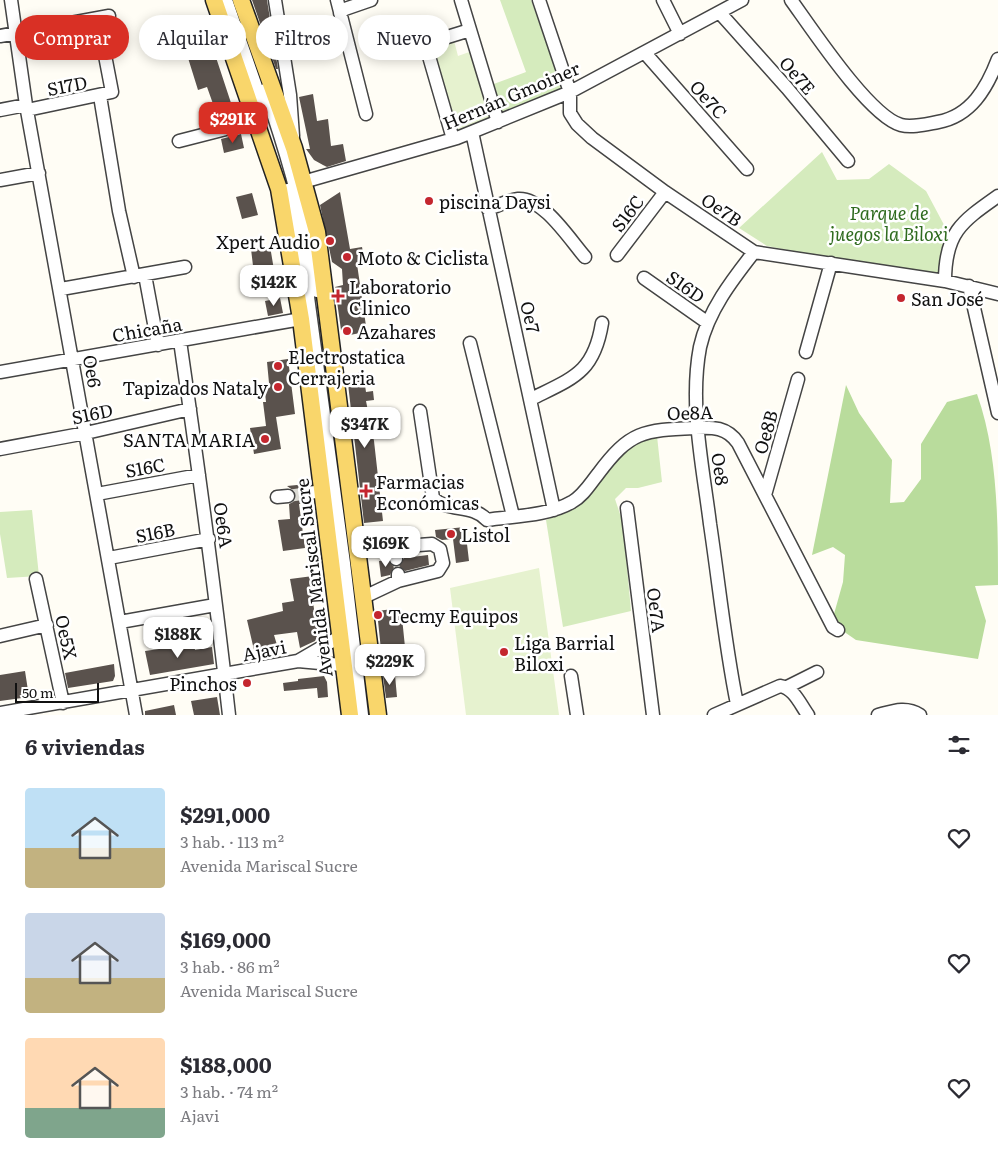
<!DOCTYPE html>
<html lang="es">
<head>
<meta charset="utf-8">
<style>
  body { margin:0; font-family:Literata,serif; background:#f7f7f7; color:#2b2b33; height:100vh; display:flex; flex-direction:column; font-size:19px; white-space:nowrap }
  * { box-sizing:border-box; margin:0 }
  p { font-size:16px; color:#7c7c81 }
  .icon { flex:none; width:28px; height:28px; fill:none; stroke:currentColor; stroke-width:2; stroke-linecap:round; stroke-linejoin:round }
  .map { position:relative; height:715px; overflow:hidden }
  .panel { display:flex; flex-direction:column; background:#fff; flex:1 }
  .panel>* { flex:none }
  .hud { position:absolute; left:15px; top:15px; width:500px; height:45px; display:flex; gap:10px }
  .scale { position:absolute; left:15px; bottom:12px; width:84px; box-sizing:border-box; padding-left:5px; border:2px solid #111; border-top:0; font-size:14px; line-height:18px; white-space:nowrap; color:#111; -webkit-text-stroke:4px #fff; paint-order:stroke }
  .price { position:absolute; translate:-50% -42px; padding:0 11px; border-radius:10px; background:#fff; color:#222; font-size:16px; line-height:32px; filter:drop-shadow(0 1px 2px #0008) }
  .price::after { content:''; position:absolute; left:50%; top:30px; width:15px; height:11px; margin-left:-8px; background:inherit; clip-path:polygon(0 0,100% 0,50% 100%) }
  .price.current { background:#d93025; color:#fff }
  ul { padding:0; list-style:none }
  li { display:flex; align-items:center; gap:15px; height:125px; padding:0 25px }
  li span { display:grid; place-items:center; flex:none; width:140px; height:100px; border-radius:5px; color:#555 }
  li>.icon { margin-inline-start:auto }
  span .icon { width:60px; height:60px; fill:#fffc; stroke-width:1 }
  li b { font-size:21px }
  h2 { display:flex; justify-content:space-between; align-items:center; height:60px; padding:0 25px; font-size:21px }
  .tag { padding:0 18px; border-radius:22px; background:#fff; box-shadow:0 2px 12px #0003; font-size:18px; line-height:45px }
  .tag.current { background:#d93025; color:#fff }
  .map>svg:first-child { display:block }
  .green { fill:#d5ebbd }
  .forest { fill:#b9dc9c }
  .pitch { fill:#e6f2cf }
  .building { fill:#5a524d }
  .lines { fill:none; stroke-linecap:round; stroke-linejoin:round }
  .minor-tunnel { stroke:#dbdad3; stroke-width:12; stroke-dasharray:12 6; stroke-linecap:butt }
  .minor-casing { stroke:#444; stroke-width:15 }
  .major-casing { stroke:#222; stroke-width:19 }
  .minor { stroke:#fff; stroke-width:12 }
  .major { stroke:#f9d66b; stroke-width:16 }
  .poi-dot { fill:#c4262e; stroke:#fff; stroke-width:2 }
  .labels { text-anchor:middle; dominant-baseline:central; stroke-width:5; stroke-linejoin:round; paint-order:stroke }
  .street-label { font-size:18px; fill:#111; stroke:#fff }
  .poi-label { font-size:18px; fill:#111; stroke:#fff; text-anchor:start }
  .park-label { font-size:18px; font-style:italic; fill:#2f6b1f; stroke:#fff }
</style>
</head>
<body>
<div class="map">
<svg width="998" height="715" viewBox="0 0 998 715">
  <rect width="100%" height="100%" fill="#fffdf5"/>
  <path class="green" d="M500,0H531L563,89L501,112L491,85L526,72Z
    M822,152L837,180L869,179L889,164L926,191L951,238L945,281L767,246L739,228Z
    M657,436L662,482L638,488H626L615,499L623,523L631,611L563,627L546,520L572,509L608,467L637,441Z
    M32,510L39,576L7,578L0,534V512Z"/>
  <path class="forest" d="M846,385L859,413L892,460L890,503L904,502L921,479V444L947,402L977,394C998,453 998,522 998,585L975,586L986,621L978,659L856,640L843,631L834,614L843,582L845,555L833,547L812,555Z"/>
  <path class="pitch" d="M453,37L458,56L472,51L493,119L454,131L428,44Z
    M539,568L559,715H466L450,588Z"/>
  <path class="building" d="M252,0H267L278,69H276Z
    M204,21L233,109L217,115L207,87L198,90L179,29Z
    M313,94L317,121L328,119L331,146L343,144L346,161L327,167L323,165L314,160L306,149H310L299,97Z
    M241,134L244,148L224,153L221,139Z
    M340,192L350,249L362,247L365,262L357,264L366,326L360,333L350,335L341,330L335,287L343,285L342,269L332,262L320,205Z
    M252,193L258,215L242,219L236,197Z
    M270,246L276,282L253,286L251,274H254L251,249Z
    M280,298L283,313L268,316L265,301Z
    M288,359L295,414L276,417L281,449L254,454L250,428L266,426L263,402H266L264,383H269L267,362Z
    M363,372L366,392L373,391L374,400L366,401L374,441L383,521L364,523L347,375Z
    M307,484L301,489L300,494L302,498L309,503L299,504L305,548L283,551L278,520L290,519L289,504L293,502L296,496L294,491L287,486Z
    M465,527L469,561L456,563L453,539L442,540L436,537L435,530Z
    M428,555L429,565L405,571L399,566L404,558Z
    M388,560L394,567L390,575L381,577L379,561Z
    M313,576L315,589H311L317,629L321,628L315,641L300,648L297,632L274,635L277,645L254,650L247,620L283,611L282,603L294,601L290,579Z
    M401,608L405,647L381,650L377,611Z
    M194,644L195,650L212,647L214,664L150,675L145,651Z
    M114,664L115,676L113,681L68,688L65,673Z
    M25,671L29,697L0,701V675Z
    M395,675L397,697L386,698L383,676Z
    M324,676L327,682L328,697L318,698L317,688L284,691L283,683L298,681V679Z
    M217,697L220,715H194L191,701Z
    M174,705L176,715H145V711Z"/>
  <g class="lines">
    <path class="minor-tunnel" d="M288,496L308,493"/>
    <defs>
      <path id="minor" d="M11,0L26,105L136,715
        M226,0L262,104
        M275,0L290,95L293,136
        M337,0L366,114
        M461,0L498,122
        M539,0L570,92V113L577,124L592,138L665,192L754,252L945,281L998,294
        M663,0L680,34
        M791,0C812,29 869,116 901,125C912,128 927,124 938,122C971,116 987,88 998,59
        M340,13L345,9L371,0
        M720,13L787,88L848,161
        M0,36L109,16
        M645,53L747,169
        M265,90C288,156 307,222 317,291
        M100,96L119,211L134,277
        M0,110L26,105
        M27,110L112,92L98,19
        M472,132L554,510
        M453,139L426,46L428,43L470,30
        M179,141L257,121
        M0,180L39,173
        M296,184L457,138L570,92L742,0
        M288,190L308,297L344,563L362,715
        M488,209C498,206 508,200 518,199C543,197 570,240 585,257
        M617,255L665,192
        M145,275L158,345
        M644,278L708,323
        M945,281C945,233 961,222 998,196
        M969,286L998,413
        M61,289L185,267
        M180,341C198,465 215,590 229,715
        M470,343L513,516
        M806,352L831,263
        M0,372L301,319
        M531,399C573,378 594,373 602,323
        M420,411L433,498C448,513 472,503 487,520C514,516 548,516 572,502C583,496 590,484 598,474C630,431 643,430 695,428C713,427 727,427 738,443L833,627L838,630
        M0,449L86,433L190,409
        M308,493L323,491
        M97,494L199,475
        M765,495L798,379
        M277,497L288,496
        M627,508L653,715
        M357,543L392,547L396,559
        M392,547L432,544L440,549L443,563L438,571L398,581
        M109,558L209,539
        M36,579L63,703
        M364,597L398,581V574
        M120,622L215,605
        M0,636L47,625
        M298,661L341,636L349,635
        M571,676L577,715
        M787,687L817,672
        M737,704C725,645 719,584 710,524C703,467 689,405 700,347C708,311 732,280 754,252
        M0,713L298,661L353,666
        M714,715L780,686C794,688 800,704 808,715
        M878,715C893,711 906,706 920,715"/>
      <path id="major" d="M214,0L279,189L301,319L350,715
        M241,0L294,148L317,232L378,715"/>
    </defs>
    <use href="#minor" class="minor-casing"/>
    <use href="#major" class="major-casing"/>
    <use href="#minor" class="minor"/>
    <use href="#major" class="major"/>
  </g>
  <g class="poi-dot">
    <circle cx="429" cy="201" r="5"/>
    <circle cx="330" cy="241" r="5"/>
    <circle cx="347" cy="257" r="5"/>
    <path d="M335.5 288.5h5v5h5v5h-5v5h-5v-5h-5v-5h5z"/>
    <circle cx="901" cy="298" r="5"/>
    <circle cx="347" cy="331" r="5"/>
    <circle cx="278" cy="366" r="5"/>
    <circle cx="278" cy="387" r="5"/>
    <circle cx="265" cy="439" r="5"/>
    <path d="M363.5 483.5h5v5h5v5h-5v5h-5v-5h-5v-5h5z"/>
    <circle cx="451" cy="534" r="5"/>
    <circle cx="378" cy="615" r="5"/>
    <circle cx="504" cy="652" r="5"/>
    <circle cx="247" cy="683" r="5"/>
  </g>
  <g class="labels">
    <g class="street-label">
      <text transform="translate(798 75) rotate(49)">Oe7E</text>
      <text transform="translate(67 85) rotate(-11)">S17D</text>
      <text transform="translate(511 95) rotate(-23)">Hernán Gmoiner</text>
      <text transform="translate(709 99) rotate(48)">Oe7C</text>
      <text transform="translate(722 209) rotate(34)">Oe7B</text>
      <text transform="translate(627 213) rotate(-53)">S16C</text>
      <text transform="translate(686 286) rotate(35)">S16D</text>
      <text transform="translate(531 317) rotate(77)">Oe7</text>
      <text transform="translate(147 329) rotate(-10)">Chicaña</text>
      <text transform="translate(93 371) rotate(80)">Oe6</text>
      <text transform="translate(690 412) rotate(-1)">Oe8A</text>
      <text transform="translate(92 413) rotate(-12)">S16D</text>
      <text transform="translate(765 432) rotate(-74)">Oe8B</text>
      <text transform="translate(145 467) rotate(-10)">S16C</text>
      <text transform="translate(721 469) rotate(82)">Oe8</text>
      <text transform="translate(224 525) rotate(82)">Oe6A</text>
      <text transform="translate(155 532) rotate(-11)">S16B</text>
      <text transform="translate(313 578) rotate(-97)">Avenida Mariscal Sucre</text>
      <text transform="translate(657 610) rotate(83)">Oe7A</text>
      <text transform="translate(67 637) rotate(78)">Oe5X</text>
      <text transform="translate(264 650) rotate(-11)">Ajavi</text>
    </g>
    <g class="poi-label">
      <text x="439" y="201">piscina Daysi</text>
      <text x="320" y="241" text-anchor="end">Xpert Audio</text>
      <text x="357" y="257">Moto &amp; Ciclista</text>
      <text x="349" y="286">Laboratorio<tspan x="349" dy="21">Clinico</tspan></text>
      <text x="911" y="298">San José</text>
      <text x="357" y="331">Azahares</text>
      <text x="288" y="356">Electrostatica<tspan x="288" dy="21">Cerrajeria</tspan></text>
      <text x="268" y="387" text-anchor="end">Tapizados Nataly</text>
      <text x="255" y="439" text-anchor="end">SANTA MARIA</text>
      <text x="376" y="481">Farmacias<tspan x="376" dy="21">Económicas</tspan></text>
      <text x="461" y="534">Listol</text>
      <text x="388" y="615">Tecmy Equipos</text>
      <text x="514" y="642">Liga Barrial<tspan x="514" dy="21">Biloxi</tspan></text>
      <text x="237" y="683" text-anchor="end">Pinchos</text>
    </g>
    <g class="park-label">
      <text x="889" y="212">Parque de<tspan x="889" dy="21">juegos la Biloxi</tspan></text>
    </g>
  </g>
</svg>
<div class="scale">50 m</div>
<b class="price current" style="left:233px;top:144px">$291K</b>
<b class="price" style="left:274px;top:307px">$142K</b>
<b class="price" style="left:365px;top:449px">$347K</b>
<b class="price" style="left:386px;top:568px">$169K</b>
<b class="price" style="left:178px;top:659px">$188K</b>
<b class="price" style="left:390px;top:686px">$229K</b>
<div class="hud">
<a class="tag current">Comprar</a>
<a class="tag">Alquilar</a>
<a class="tag">Filtros</a>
<a class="tag">Nuevo</a>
</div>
</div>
<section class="panel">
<h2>6 viviendas<svg class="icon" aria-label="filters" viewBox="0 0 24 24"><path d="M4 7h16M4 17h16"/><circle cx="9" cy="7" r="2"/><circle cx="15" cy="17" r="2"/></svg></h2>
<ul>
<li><span style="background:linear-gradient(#bfe0f5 60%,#c2b280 0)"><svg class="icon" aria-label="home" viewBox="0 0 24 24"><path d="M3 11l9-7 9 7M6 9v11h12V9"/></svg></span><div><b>$291,000</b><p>3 hab. · 113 m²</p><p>Avenida Mariscal Sucre</p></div><svg class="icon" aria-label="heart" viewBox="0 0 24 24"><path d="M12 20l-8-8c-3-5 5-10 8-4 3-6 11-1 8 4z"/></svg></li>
<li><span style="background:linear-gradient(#c9d6e8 65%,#c2b280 0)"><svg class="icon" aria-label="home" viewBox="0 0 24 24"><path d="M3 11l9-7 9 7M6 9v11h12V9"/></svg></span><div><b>$169,000</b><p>3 hab. · 86 m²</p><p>Avenida Mariscal Sucre</p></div><svg class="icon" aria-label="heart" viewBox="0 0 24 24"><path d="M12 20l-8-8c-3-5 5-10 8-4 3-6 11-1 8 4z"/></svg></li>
<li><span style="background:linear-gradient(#ffd9b3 70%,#7fa58c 0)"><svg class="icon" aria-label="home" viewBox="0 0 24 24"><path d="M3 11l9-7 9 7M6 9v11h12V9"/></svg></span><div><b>$188,000</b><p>3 hab. · 74 m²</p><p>Ajavi</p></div><svg class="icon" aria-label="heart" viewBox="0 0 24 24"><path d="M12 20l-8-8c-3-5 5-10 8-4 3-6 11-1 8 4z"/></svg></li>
</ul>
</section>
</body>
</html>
